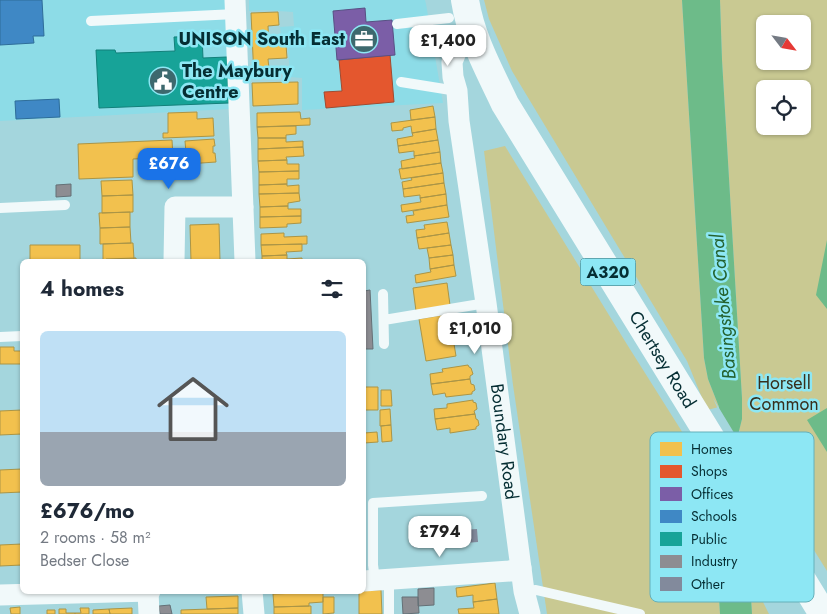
<!DOCTYPE html>
<html lang="en">
<head>
<meta charset="utf-8">
<style>
  body { margin:0; font-family:Jost,sans-serif; background:#f6f6f7; color:#1f2937; height:100vh; display:flex; flex-direction:column; font-size:19px; white-space:nowrap }
  * { box-sizing:border-box; margin:0 }
  p { font-size:16px; color:#747a83 }
  .icon { flex:none; width:28px; height:28px; fill:none; stroke:currentColor; stroke-width:2; stroke-linecap:round; stroke-linejoin:round }
  .map { position:relative; flex:1; overflow:hidden }
  .drawer { position:absolute; left:20px; top:259px; width:346px; height:335px; display:flex; flex-direction:column; background:#fff; border-radius:8px; box-shadow:0 1px 4px #0004 }
  .drawer>* { flex:none }
  .needle { width:32px; rotate:121deg }
  .fabs { position:absolute; left:756px; top:15px; display:grid; gap:10px }
  .fabs a { display:grid; place-items:center; width:55px; height:55px; border-radius:8px; background:#fff; box-shadow:0 1px 4px #0004; font-size:25px }
  .price { position:absolute; translate:-50% -42px; padding:0 11px; border-radius:10px; background:#fff; color:#222; font-size:16px; line-height:32px; filter:drop-shadow(0 1px 2px #0008) }
  .price::after { content:''; position:absolute; left:50%; top:30px; width:15px; height:11px; margin-left:-8px; background:inherit; clip-path:polygon(0 0,100% 0,50% 100%) }
  .price.active { background:#1a73e8; color:#fff }
  ul { padding:0; list-style:none }
  li { display:grid; align-content:center; gap:10px; height:265px; padding:0 20px }
  li span { display:grid; place-items:center; height:155px; border-radius:8px; color:#555 }
  li>.icon { margin-inline-start:auto }
  span .icon { width:90px; height:90px; fill:#fffc; stroke-width:1 }
  li b { font-size:21px }
  h2 { display:flex; justify-content:space-between; align-items:center; height:60px; padding:0 20px; font-size:21px }
  .map>svg:first-child { display:block }
  .built { fill:#8ddce7 }
  .green { fill:#c9c992; fill-rule:evenodd }
  .water { fill:#6dbb89 }
  .pier { fill:#a4d6dd }
  .homes { fill:#f2c14e; stroke:#ab9546 }
  .shops { fill:#e4572e; stroke:#a14b30 }
  .offices { fill:#7b5ea7; stroke:#585084 }
  .schools { fill:#3f88c5; stroke:#2e6d99 }
  .public { fill:#17a398; stroke:#12807a }
  .industry { fill:#8d8d92; stroke:#647076 }
  .building { fill:#828a9c }
  .lines { fill:none; stroke-linecap:round; stroke-linejoin:round }
  .lane { stroke:#f1f9fa; stroke-width:10 }
  .street { stroke:#f1f9fa; stroke-width:21 }
  .primary { stroke:#f1f9fa; stroke-width:28 }
  .labels { text-anchor:middle; dominant-baseline:central; stroke-width:5; stroke-linejoin:round; paint-order:stroke }
  .shield { fill:#8de7f4; stroke:#2e666d; stroke-width:1 }
  .shield-label { font-size:16px; font-weight:bold; fill:#052e33 }
  .poi-label { font-size:18px; font-weight:bold; fill:#052e33; stroke:#8de7f4; text-anchor:end }
  .street-label { font-size:18px; fill:#052e33; stroke:#8de7f4 }
  .park-label { font-size:18px; fill:#372f1c; stroke:#8de7f4 }
  .water-label { font-size:19px; font-style:italic; fill:#246230; stroke:#8de7f4 }
  .key { fill:#8de7f4; stroke:#64b0ba; stroke-width:1 }
  .key-label { font-size:14px; fill:#052e33 }
</style>
</head>
<body>
<div class="map">
<svg width="827" height="614" viewBox="0 0 827 614">
  <rect width="100%" height="100%" fill="#a4d6dd"/>
  <path class="built" d="M0,0H227L231,109L0,121Z
    M249,0H425L426,4L443,103L302,110V78L290,77L288,47L282,43L280,27L294,26L293,12L264,10L249,11Z"/>
  <path class="green" d="M484,0H682L704,358L708,379L719,407L707,410L687,361L512,71L489,19Z
    M720,0H827V571L739,430L742,419V398L722,60ZM765,24H802V61H765ZM765,89H802V126H765Z
    M505,146L628,346L715,484L704,507L714,516L720,614H547L513,385L484,151Z
    M752,550L762,600L769,614H752L751,597Z"/>
  <path class="water" d="M682,0H720L722,60L742,398V419L736,443L740,518L752,550L751,597L752,614H720L714,516L723,491L719,407L708,379L704,358Z
    M827,240V309L816,295Z
    M827,408V452L807,420Z"/>
  <path class="pier" d="M713,398L739,441L742,517L745,524L721,484L717,407Z"/>
  <path class="homes" d="M278,12L279,25L268,26L269,46L286,45L287,58L268,59L269,69H273L274,77L254,78L251,13Z
    M298,82V104L253,106L252,83Z
    M433,106L435,117L411,120L410,110Z
    M197,112V119L213,118L214,136L163,138V133H168V113Z
    M300,112L301,119L310,118V125L257,127V113Z
    M435,117L436,129L412,133L411,126L403,128V130L392,131L391,123Z
    M296,126V134L286,135V138H258L257,127Z
    M436,129L438,140L398,146L397,139L413,136L412,133Z
    M258,138H286V142L303,141V147L258,149Z
    M214,139L215,146H213V153H215L216,162L187,164L185,141Z
    M172,140L173,157L133,159V177L79,179L78,144Z
    M438,140L440,152L414,156V151L399,153L398,146Z
    M303,147L304,156L286,157L287,160L258,161V149Z
    M440,152L441,163L402,169L401,161L415,158L414,156Z
    M287,160V164H299V171L259,172L258,161Z
    M441,163L443,173L401,179L399,169Z
    M299,171V179H287V184L259,185V172Z
    M443,173L444,183L403,189L402,182L412,180L411,178Z
    M132,180L133,195L102,196L101,181Z
    M444,183L446,194L420,198V195L404,197L403,189Z
    M287,184V186L299,185V193L259,194V185Z
    M299,193L300,201L288,203V206L260,207L259,194Z
    M446,194L447,205L402,212L401,205L421,202L420,198Z
    M133,195V212L102,213V196Z
    M447,205L449,217L407,223L406,216L414,215L413,211Z
    M288,206V209H301V216L260,217V207Z
    M130,212V227L100,228L99,213Z
    M301,216V223L287,224V227L260,228V217Z
    M447,222L449,233L417,238L416,230L425,229L424,225Z
    M219,224L220,261H191L190,225Z
    M130,227L131,243L100,244V228Z
    M284,233V237L307,236V244L261,245V234Z
    M449,233L451,245L419,249L417,238Z
    M133,243L134,259L103,260V244Z
    M302,244V251L286,252L287,255L262,256L261,245Z
    M30,245H80V261H30Z
    M451,245L453,255L429,258L427,248Z
    M287,255V259L302,258V260H308V261H262V256Z
    M453,255L454,265L430,269L429,258Z
    M136,258V261H106V259Z
    M454,265L456,276L416,283L415,275L431,272L430,269Z
    M447,283L450,305L416,311L413,288Z
    M449,314L456,356L426,361L419,319Z
    M0,347H14V351H22V364H0Z
    M468,365L469,367L471,368L473,374L470,376V379L431,384L430,374L443,372L442,369Z
    M470,379L471,384L474,385L475,390L472,392V394L446,397L445,393L433,395L431,384Z
    M364,387H378V410H364Z
    M381,390H391L392,406H381Z
    M473,400V402L476,403L477,409L474,411L475,414L435,419L434,409L447,408V404Z
    M390,409L391,425L380,426V410Z
    M22,410V434L0,435V411Z
    M475,414L476,419L478,420L479,425L476,427V429L450,433V428L437,430L435,419Z
    M391,425L392,441L382,442L381,426Z
    M377,432L378,442L364,443V433Z
    M22,469V492L0,493V470Z
    M22,544V565L0,566V545Z
    M495,583L497,599L473,602V595L457,597L456,588Z
    M381,590L382,614H359V591Z
    M323,592V602L309,603V606L274,607L273,594Z
    M238,596V608L207,609L206,597Z
    M323,597H334V613L323,614Z
    M497,599L499,614H459L458,609L474,608L473,602Z
    M311,606V614H274V607Z
    M20,607V614H11L10,608Z
    M80,608H89V614H75V613H81Z
    M132,608V614H110L109,609Z
    M238,608V614H181V610Z
    M59,609H66V613H75V614H59Z
    M109,609L110,614H93V610Z
    M47,610H55V614H47Z"/>
  <path class="shops" d="M390,55L394,102L326,108L324,92L342,91L339,60Z"/>
  <path class="offices" d="M365,8L366,22L392,20L395,55L337,60L333,11Z"/>
  <path class="schools" d="M0,0H42L44,36H33L34,43L0,45Z
    M59,99L60,117L16,119L15,101Z"/>
  <path class="public" d="M202,36L203,58L227,57L229,103L99,108L96,50H115L116,53L175,51L174,37Z"/>
  <path class="industry" d="M71,184V196L56,197V185Z
    M370,290L373,349H364V291Z
    M434,588V605L418,606V589Z
    M402,597H418L419,613L403,614Z
    M170,605L172,614H160L159,606Z"/>
  <path class="building" d="M477,529L478,542L413,547L412,533Z"/>
  <g class="lines">
    <path class="lane" d="M91,21L236,14
      M397,24L449,18
      M401,82L457,91
      M0,208L65,205
      M383,294L384,344
      M384,320L486,303
      M0,337L22,336
      M375,580L373,565V503L482,496
      M389,580V614
      M524,591L536,590L640,614"/>
    <g class="street">
      <path d="M235,0L245,261"/>
      <path id="s1" d="M460,42L452,62L453,77L457,91L459,121L486,303L524,591L530,614"/>
      <path d="M174,261L175,207H243"/>
      <path d="M364,581L510,571L521,568"/>
      <path d="M148,591L149,614"/>
      <path d="M252,591L254,614"/>
      <path d="M0,595L150,591"/>
    </g>
    <path class="primary" id="s2" d="M465,0C471,38 489,70 505,104L712,440L749,493L823,614"/>
  </g>
  <defs>
    <symbol id="office-disc" viewBox="-11 -11 22 22"><circle r="9.5" fill="#3d696e" stroke="#8de7f4"/><path d="M-6-3h4V-5.5h4V-3h4V5H-6ZM-1-4.5V-3h2v-1.5ZM-6 0V1H6V0Z" fill="#fff"/></symbol>
    <symbol id="civic-disc" viewBox="-11 -11 22 22"><circle r="9.5" fill="#3d696e" stroke="#8de7f4"/><path d="M-.6-6.5H3V-4.5H.6V-3L4-1V1h2V6H-6V1h2V-1L-.6-3ZM-1.2 2.5V6h2.4V2.5Z" fill="#fff"/></symbol>
  </defs>
  <g fill-rule="evenodd">
    <use href="#office-disc" x="348" y="23" width="32" height="32"/>
    <use href="#civic-disc" x="147" y="65" width="32" height="32"/>
  </g>
  <g class="labels">
    <rect class="shield" x="580.5" y="258.5" width="55" height="27" rx="4"/>
    <g class="shield-label">
      <text x="608" y="272">A320</text>
    </g>
    <g class="poi-label">
      <text x="345" y="39">UNISON South East</text>
      <text x="182" y="71" text-anchor="start">The Maybury<tspan x="182" dy="21">Centre</tspan></text>
    </g>
    <g class="street-label">
      <text stroke="none"><textPath href="#s2" startOffset="412">Chertsey Road</textPath></text>
      <text stroke="none"><textPath href="#s1" startOffset="405">Boundary Road</textPath></text>
    </g>
    <g class="park-label">
      <text x="784" y="383">Horsell<tspan x="784" dy="21">Common</tspan></text>
    </g>
    <g class="water-label">
      <text transform="translate(723 307) rotate(-95)">Basingstoke Canal</text>
    </g>
  </g>
  <rect x="650" y="432" width="164" height="170" rx="8" class="key"/>
  <rect x="660" y="442" width="22" height="14" fill="#f2c14e"/>
  <rect x="660" y="465" width="22" height="13" fill="#e4572e"/>
  <rect x="660" y="487" width="22" height="14" fill="#7b5ea7"/>
  <rect x="660" y="510" width="22" height="13" fill="#3f88c5"/>
  <rect x="660" y="532" width="22" height="14" fill="#17a398"/>
  <rect x="660" y="555" width="22" height="13" fill="#8d8d92"/>
  <rect x="660" y="577" width="22" height="14" fill="#828a9c"/>
  <g class="key-label">
    <text x="691" y="454">Homes</text>
    <text x="691" y="476">Shops</text>
    <text x="691" y="499">Offices</text>
    <text x="691" y="521">Schools</text>
    <text x="691" y="544">Public</text>
    <text x="691" y="566">Industry</text>
    <text x="691" y="589">Other</text>
  </g>
</svg>
<div class="fabs">
<a><svg class="needle" viewBox="-14 -14 28 28"><path d="M0-13l5 13h-10z" fill="#e53935"/><path d="M0 13l5-13h-10z" fill="#747a83"/></svg></a>
<a><svg class="icon" aria-label="locate" viewBox="0 0 24 24"><circle cx="12" cy="12" r="6"/><path d="M12 2v4M12 18v4M2 12h4M18 12h4"/></svg></a>
</div>
<b class="price" style="left:448px;top:67px">£1,400</b>
<b class="price active" style="left:169px;top:190px">£676</b>
<b class="price" style="left:475px;top:355px">£1,010</b>
<b class="price" style="left:440px;top:558px">£794</b>
<section class="drawer">
<h2>4 homes<svg class="icon" aria-label="filters" viewBox="0 0 24 24"><path d="M4 7h16M4 17h16"/><circle cx="9" cy="7" r="2"/><circle cx="15" cy="17" r="2"/></svg></h2>
<ul>
<li><span style="background:linear-gradient(#bfe0f5 65%,#9aa5b1 0)"><svg class="icon" aria-label="home" viewBox="0 0 24 24"><path d="M3 11l9-7 9 7M6 9v11h12V9"/></svg></span><div><b>£676/mo</b><p>2 rooms · 58 m²</p><p>Bedser Close</p></div></li>
</ul>
</section>
</div>
</body>
</html>
